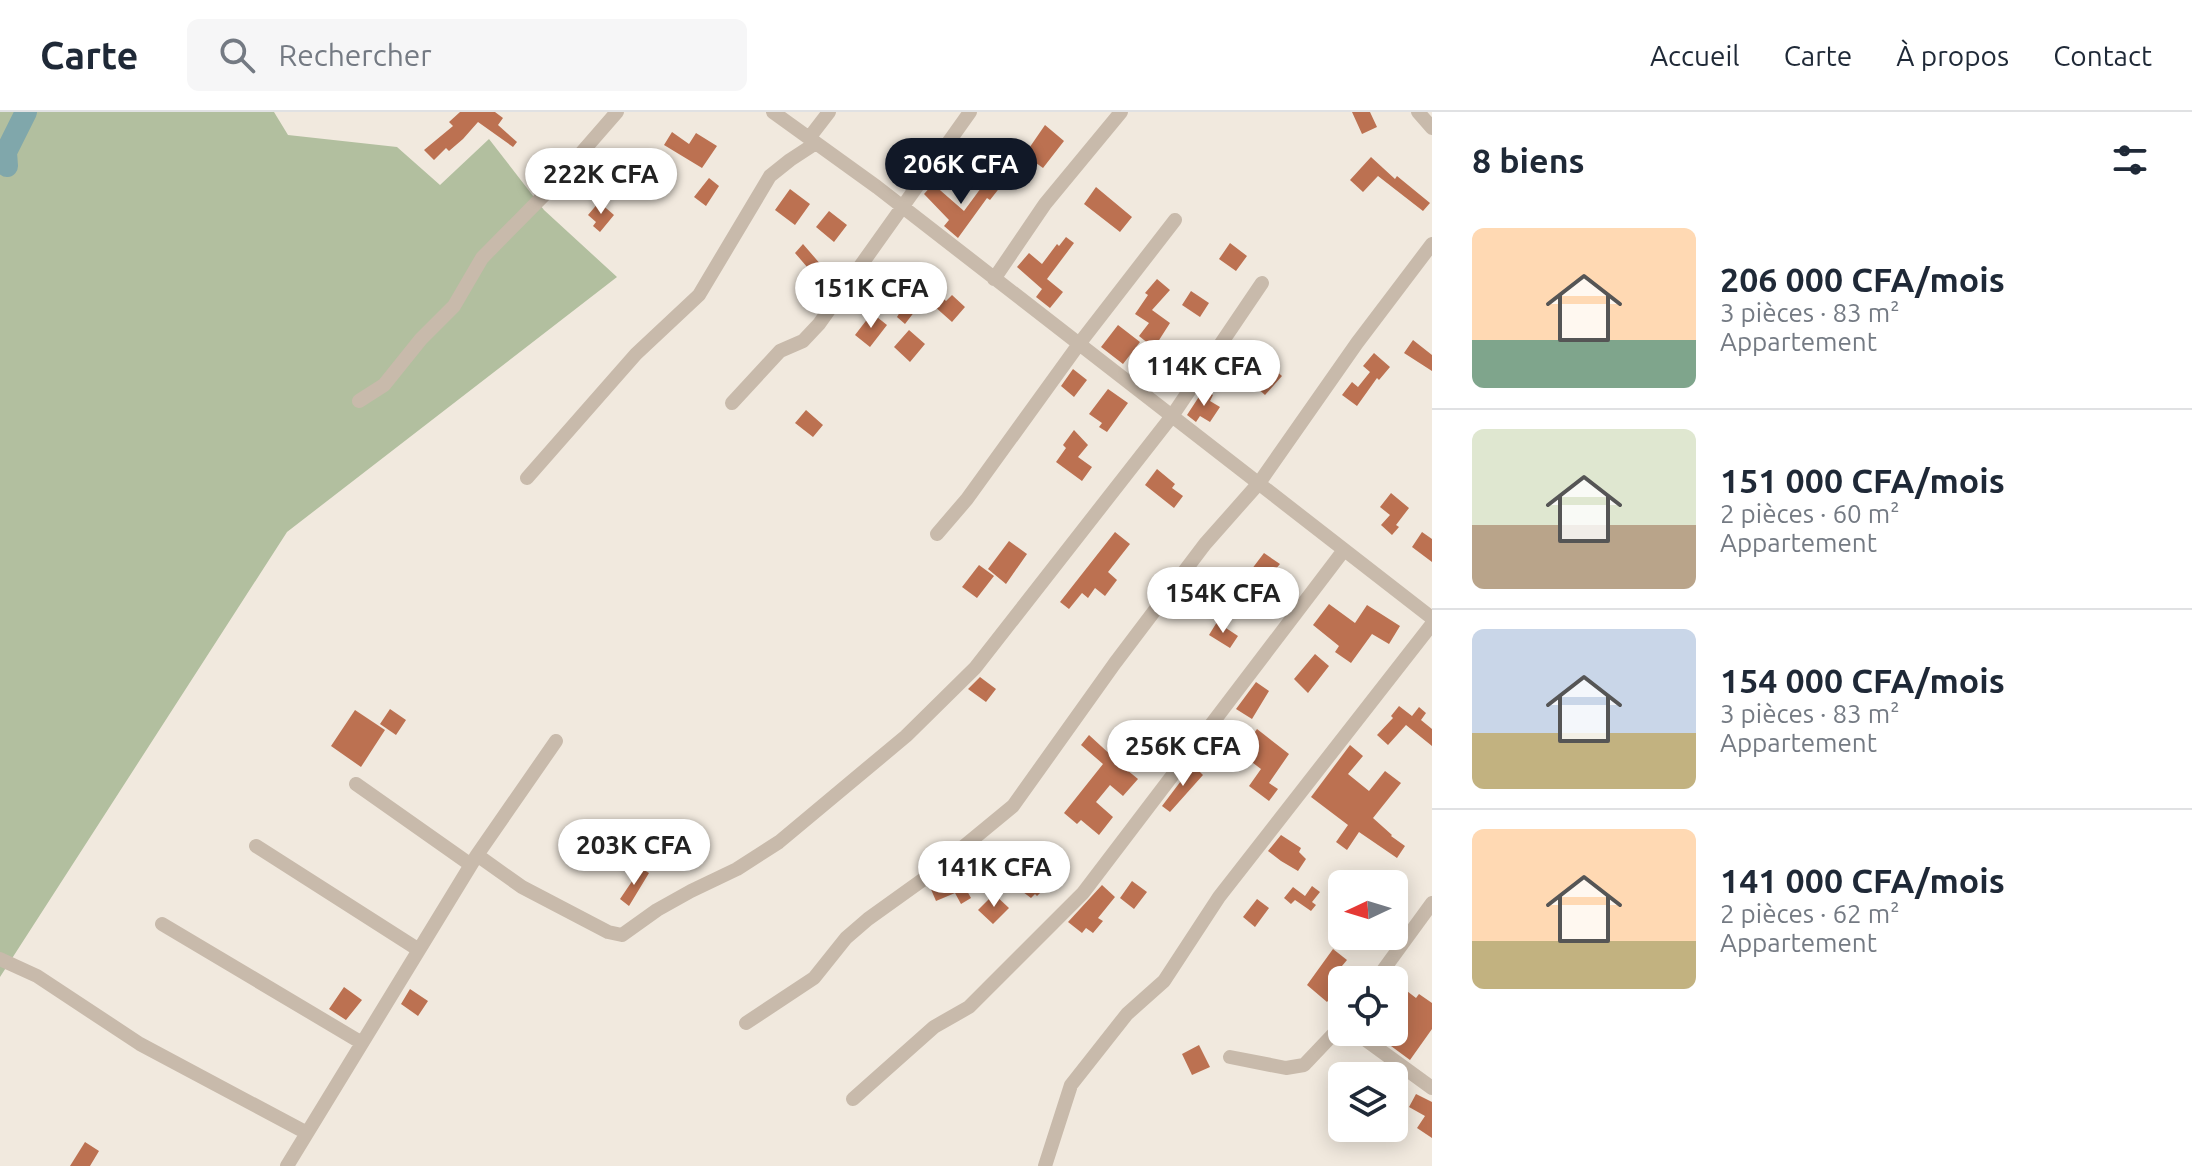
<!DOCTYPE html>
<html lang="fr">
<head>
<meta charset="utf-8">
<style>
  body { margin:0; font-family:Ubuntu,sans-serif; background:#f6f6f7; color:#1f2937; height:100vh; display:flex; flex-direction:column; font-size:30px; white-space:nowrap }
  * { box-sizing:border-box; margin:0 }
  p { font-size:26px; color:#747a83 }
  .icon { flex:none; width:44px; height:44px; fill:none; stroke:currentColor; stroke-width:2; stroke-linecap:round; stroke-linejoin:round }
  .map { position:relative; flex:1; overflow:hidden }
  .sheet { display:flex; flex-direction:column; background:#fff; width:760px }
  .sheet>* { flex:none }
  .needle { width:52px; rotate:266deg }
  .fabs { position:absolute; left:1328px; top:758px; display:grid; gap:16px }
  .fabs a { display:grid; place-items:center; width:80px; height:80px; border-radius:12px; background:#fff; box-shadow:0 4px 20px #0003; font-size:40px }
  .price { position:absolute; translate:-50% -68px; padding:0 18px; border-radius:28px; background:#fff; color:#222; font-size:26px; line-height:52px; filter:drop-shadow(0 2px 4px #0008) }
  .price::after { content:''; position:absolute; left:50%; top:48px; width:24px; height:18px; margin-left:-12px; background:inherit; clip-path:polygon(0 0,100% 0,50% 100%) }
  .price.selected { background:#111827; color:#fff }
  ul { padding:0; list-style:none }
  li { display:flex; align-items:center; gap:24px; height:200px; padding:0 40px }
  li+li { border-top:2px solid #e0e1e3 }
  li span { display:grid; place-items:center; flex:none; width:224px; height:160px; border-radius:12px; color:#555 }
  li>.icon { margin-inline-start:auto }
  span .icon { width:96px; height:96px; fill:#fffc; stroke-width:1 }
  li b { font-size:34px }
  h2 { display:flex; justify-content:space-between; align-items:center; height:96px; padding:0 40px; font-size:34px }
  header { display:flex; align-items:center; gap:48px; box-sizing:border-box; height:112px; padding:0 40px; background:#fff; border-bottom:2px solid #e0e1e3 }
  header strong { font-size:38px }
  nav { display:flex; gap:44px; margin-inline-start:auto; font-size:28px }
  .search { width:560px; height:72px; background:#f6f6f7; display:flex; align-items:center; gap:20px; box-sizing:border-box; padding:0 28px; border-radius:12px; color:#747a83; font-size:30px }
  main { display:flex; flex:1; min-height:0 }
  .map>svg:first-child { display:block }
  .green { fill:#b2bf9f }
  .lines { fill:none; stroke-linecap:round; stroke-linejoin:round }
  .river { stroke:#80a7ab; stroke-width:22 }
  .building { fill:#bc7151 }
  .minor { stroke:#c8baab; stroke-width:14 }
</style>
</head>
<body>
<header>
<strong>Carte</strong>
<div class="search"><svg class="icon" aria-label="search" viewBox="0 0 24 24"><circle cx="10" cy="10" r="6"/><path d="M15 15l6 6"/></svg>Rechercher</div>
<nav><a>Accueil</a><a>Carte</a><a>À propos</a><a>Contact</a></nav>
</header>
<main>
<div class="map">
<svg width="1432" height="1054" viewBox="0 0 1432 1054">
  <rect width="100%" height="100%" fill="#f1e9de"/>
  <path class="green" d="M0,0H274L288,23L397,35L440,73L489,27L544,98L617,165L287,420L0,865Z"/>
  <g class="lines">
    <path class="river" d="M7,54L6,40L26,0"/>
  </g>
  <path class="building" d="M460,0H495L503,6L498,13L517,30L513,35L478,10L463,27L449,39L446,36L434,48L424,38L453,14L449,10Z
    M1352,0H1370L1377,15L1362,22Z
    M1045,13L1064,29L1043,56L1032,48L1031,50L1023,45Z
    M672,20L689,32L696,21L717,34L702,56L664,33Z
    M1371,45L1395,67L1397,64L1430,91L1423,99L1378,64L1363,80L1350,68Z
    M989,65L1001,74L990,88L987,86L958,126L944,114L949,108L924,82L933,72L964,99Z
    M709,66L719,74L706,94L694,85Z
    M1096,75L1132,105L1120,120L1084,92Z
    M790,77L810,92L795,113L775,98Z
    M599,90L614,103L600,120L593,114L596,110L588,103Z
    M829,99L847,113L834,130L816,115Z
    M1066,125L1074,131L1047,167L1063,180L1050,196L1036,185L1042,177L1017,155L1029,141L1042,152L1057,132L1059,134Z
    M1230,131L1247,144L1236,159L1219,147Z
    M803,132L822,154L814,163L795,141Z
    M1157,167L1170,178L1152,198L1170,211L1154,236L1139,224L1149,211L1135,202L1148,183L1145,181Z
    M925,170L946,189L952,183L965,195L952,210L925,186L905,212L897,205L900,200L886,187L899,173L912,185Z
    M1191,179L1209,191L1200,205L1182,193Z
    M872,201L887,213L870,235L855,223Z
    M1118,213L1140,230L1123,252L1101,235Z
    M909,218L925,232L910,250L894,235Z
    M1413,228L1432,243V259L1404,241Z
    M1243,231L1282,264L1265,283L1254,273L1256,271L1229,248Z
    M1374,241L1390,255L1379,268L1377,266L1357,294L1342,283L1352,270L1358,275L1370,260L1363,254Z
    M1073,257L1087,268L1074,285L1061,274Z
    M1108,277L1128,291L1107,320L1099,315L1102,311L1089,302Z
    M1204,277L1213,283L1210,289L1220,295L1210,310L1200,304L1196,310L1187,303Z
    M806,298L823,313L813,325L795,311Z
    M1074,318L1088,333L1078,345L1092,355L1082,369L1056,350L1066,336L1063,333Z
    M1157,357L1175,372L1172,376L1183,384L1174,396L1145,373Z
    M1391,381L1409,396L1396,413L1399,415L1392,423L1381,413L1390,403L1380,395Z
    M1115,420L1130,432L1108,460L1117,468L1105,484L1095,476L1088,486L1082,481L1069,497L1060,490Z
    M1422,420L1432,427V450L1412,435Z
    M1009,429L1027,442L1006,472L988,457Z
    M1264,441L1280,452L1256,481L1266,488L1252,506L1233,495L1252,471L1245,466Z
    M979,453L994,464L977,486L962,475Z
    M1329,492L1355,511L1367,493L1400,514L1389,532L1372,522L1351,551L1335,540L1339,534L1313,513Z
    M1217,510L1238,524L1230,536L1209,523Z
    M1315,542L1329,554L1308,581L1294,567Z
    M980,565L996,577L986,590L968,577Z
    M1256,570L1269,579L1252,607L1236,597Z
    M1399,594L1412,604L1419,595L1426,601L1421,608L1432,617V634L1406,613L1388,633L1377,623L1393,606L1391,604Z
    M390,597L406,608L396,623L380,612Z
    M355,598L385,618L361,655L331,634Z
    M1137,616L1145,621L1121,653L1138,667L1123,684L1110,673L1096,690L1113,705L1099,723L1081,708L1077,712L1064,701L1103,652L1081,633L1089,623L1114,646Z
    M1257,617L1289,642L1269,671L1278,677L1269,689L1249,674L1261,657L1240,641Z
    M1350,633L1363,644L1348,662L1369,679L1385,659L1401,671L1373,706L1392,723L1391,724L1405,734L1397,746L1359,720L1347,738L1336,730L1348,713L1311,685Z
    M1193,653L1203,663L1170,700L1162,694Z
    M1281,723L1301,736L1299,740L1306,747L1298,759L1281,749L1268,739Z
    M961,755L967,763L961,768L971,786L961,792L955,781L936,789L930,775L946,762Z
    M641,756L649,761L629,794L620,787Z
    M1034,761L1048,773L1037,784L1035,782L1031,786L1023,780L1027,775L1024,772Z
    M1132,769L1147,780L1134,797L1120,786Z
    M1102,773L1115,785L1098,806L1103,809L1093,821L1086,816L1082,821L1068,810Z
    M1312,774L1320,780L1312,790L1316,793L1311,799L1295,788L1291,792L1284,786L1293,775L1305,784Z
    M994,782L1009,796L993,812L978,798Z
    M1257,787L1269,796L1255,815L1243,805Z
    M1333,837L1347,848L1331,867L1340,874L1327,890L1307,873Z
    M1394,869L1416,886L1419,882L1432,891V917L1410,948L1372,920H1394Z
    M344,875L362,888L346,908L329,897Z
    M410,877L428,889L418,904L401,892Z
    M1199,933L1210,955L1192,963L1182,942Z
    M1416,982L1432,990V1026L1417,1016L1425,1004L1409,995Z
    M85,1030L99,1039L90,1054H70Z"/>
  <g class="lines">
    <path class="minor" d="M773,0L877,75L1432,506
      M1418,0L1432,16
      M809,26L829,0
      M994,167L1045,92L1121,0
      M359,289L384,273L421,227L454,194L482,146L549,78L617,0
      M732,291L780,239L803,229L819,212L970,0
      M527,366L636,242L699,183L770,64L790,48L816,31
      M937,422L967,387L1079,232L1175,108
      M356,672L471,753
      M256,734L419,838
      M477,743L522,775L608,820L622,823L657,798L691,779L737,757L779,730L906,624L975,556L1172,304L1262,171
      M162,812L362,931
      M0,847L37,864L140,932L307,1021
      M1376,868L1432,791
      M746,911L814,866L846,826L868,807L928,764L1013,694L1115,551L1205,432L1259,371L1357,231L1432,132
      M1355,920L1432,976
      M1230,945L1286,956L1304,953L1342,913
      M853,987L934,915L969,895L1083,781L1344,438
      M287,1054L477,743L556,629
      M1045,1054L1071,973L1127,902L1164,869L1219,785L1432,512"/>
  </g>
</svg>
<div class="fabs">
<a><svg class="needle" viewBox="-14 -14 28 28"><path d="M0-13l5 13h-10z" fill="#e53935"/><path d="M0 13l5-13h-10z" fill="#747a83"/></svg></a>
<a><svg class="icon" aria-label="locate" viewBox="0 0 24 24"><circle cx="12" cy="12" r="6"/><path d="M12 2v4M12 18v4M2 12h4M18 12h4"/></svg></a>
<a><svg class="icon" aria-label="layers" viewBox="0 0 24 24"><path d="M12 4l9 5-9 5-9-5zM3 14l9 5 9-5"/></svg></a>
</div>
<b class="price selected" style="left:961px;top:94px">206K CFA</b>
<b class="price" style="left:601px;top:104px">222K CFA</b>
<b class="price" style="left:871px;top:218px">151K CFA</b>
<b class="price" style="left:1204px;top:296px">114K CFA</b>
<b class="price" style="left:1223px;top:523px">154K CFA</b>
<b class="price" style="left:1183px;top:676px">256K CFA</b>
<b class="price" style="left:634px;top:775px">203K CFA</b>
<b class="price" style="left:994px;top:797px">141K CFA</b>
</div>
<section class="sheet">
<h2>8 biens<svg class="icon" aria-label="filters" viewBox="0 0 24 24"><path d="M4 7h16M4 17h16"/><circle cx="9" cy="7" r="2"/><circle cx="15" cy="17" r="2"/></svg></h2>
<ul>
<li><span style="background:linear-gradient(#ffd9b3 70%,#7fa58c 0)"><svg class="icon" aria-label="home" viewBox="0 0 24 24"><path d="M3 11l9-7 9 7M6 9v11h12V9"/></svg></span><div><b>206 000 CFA/mois</b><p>3 pièces · 83 m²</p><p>Appartement</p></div></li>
<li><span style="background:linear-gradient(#dfe7d0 60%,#b9a48a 0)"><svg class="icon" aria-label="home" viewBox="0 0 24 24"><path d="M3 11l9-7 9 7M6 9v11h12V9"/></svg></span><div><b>151 000 CFA/mois</b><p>2 pièces · 60 m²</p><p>Appartement</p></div></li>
<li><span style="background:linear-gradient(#c9d6e8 65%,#c2b280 0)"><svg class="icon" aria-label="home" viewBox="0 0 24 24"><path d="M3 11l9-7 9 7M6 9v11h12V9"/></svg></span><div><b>154 000 CFA/mois</b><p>3 pièces · 83 m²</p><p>Appartement</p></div></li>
<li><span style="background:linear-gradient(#ffd9b3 70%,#c2b280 0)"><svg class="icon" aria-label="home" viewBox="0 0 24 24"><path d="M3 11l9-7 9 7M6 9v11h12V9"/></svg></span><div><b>141 000 CFA/mois</b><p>2 pièces · 62 m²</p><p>Appartement</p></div></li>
</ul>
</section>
</main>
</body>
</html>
